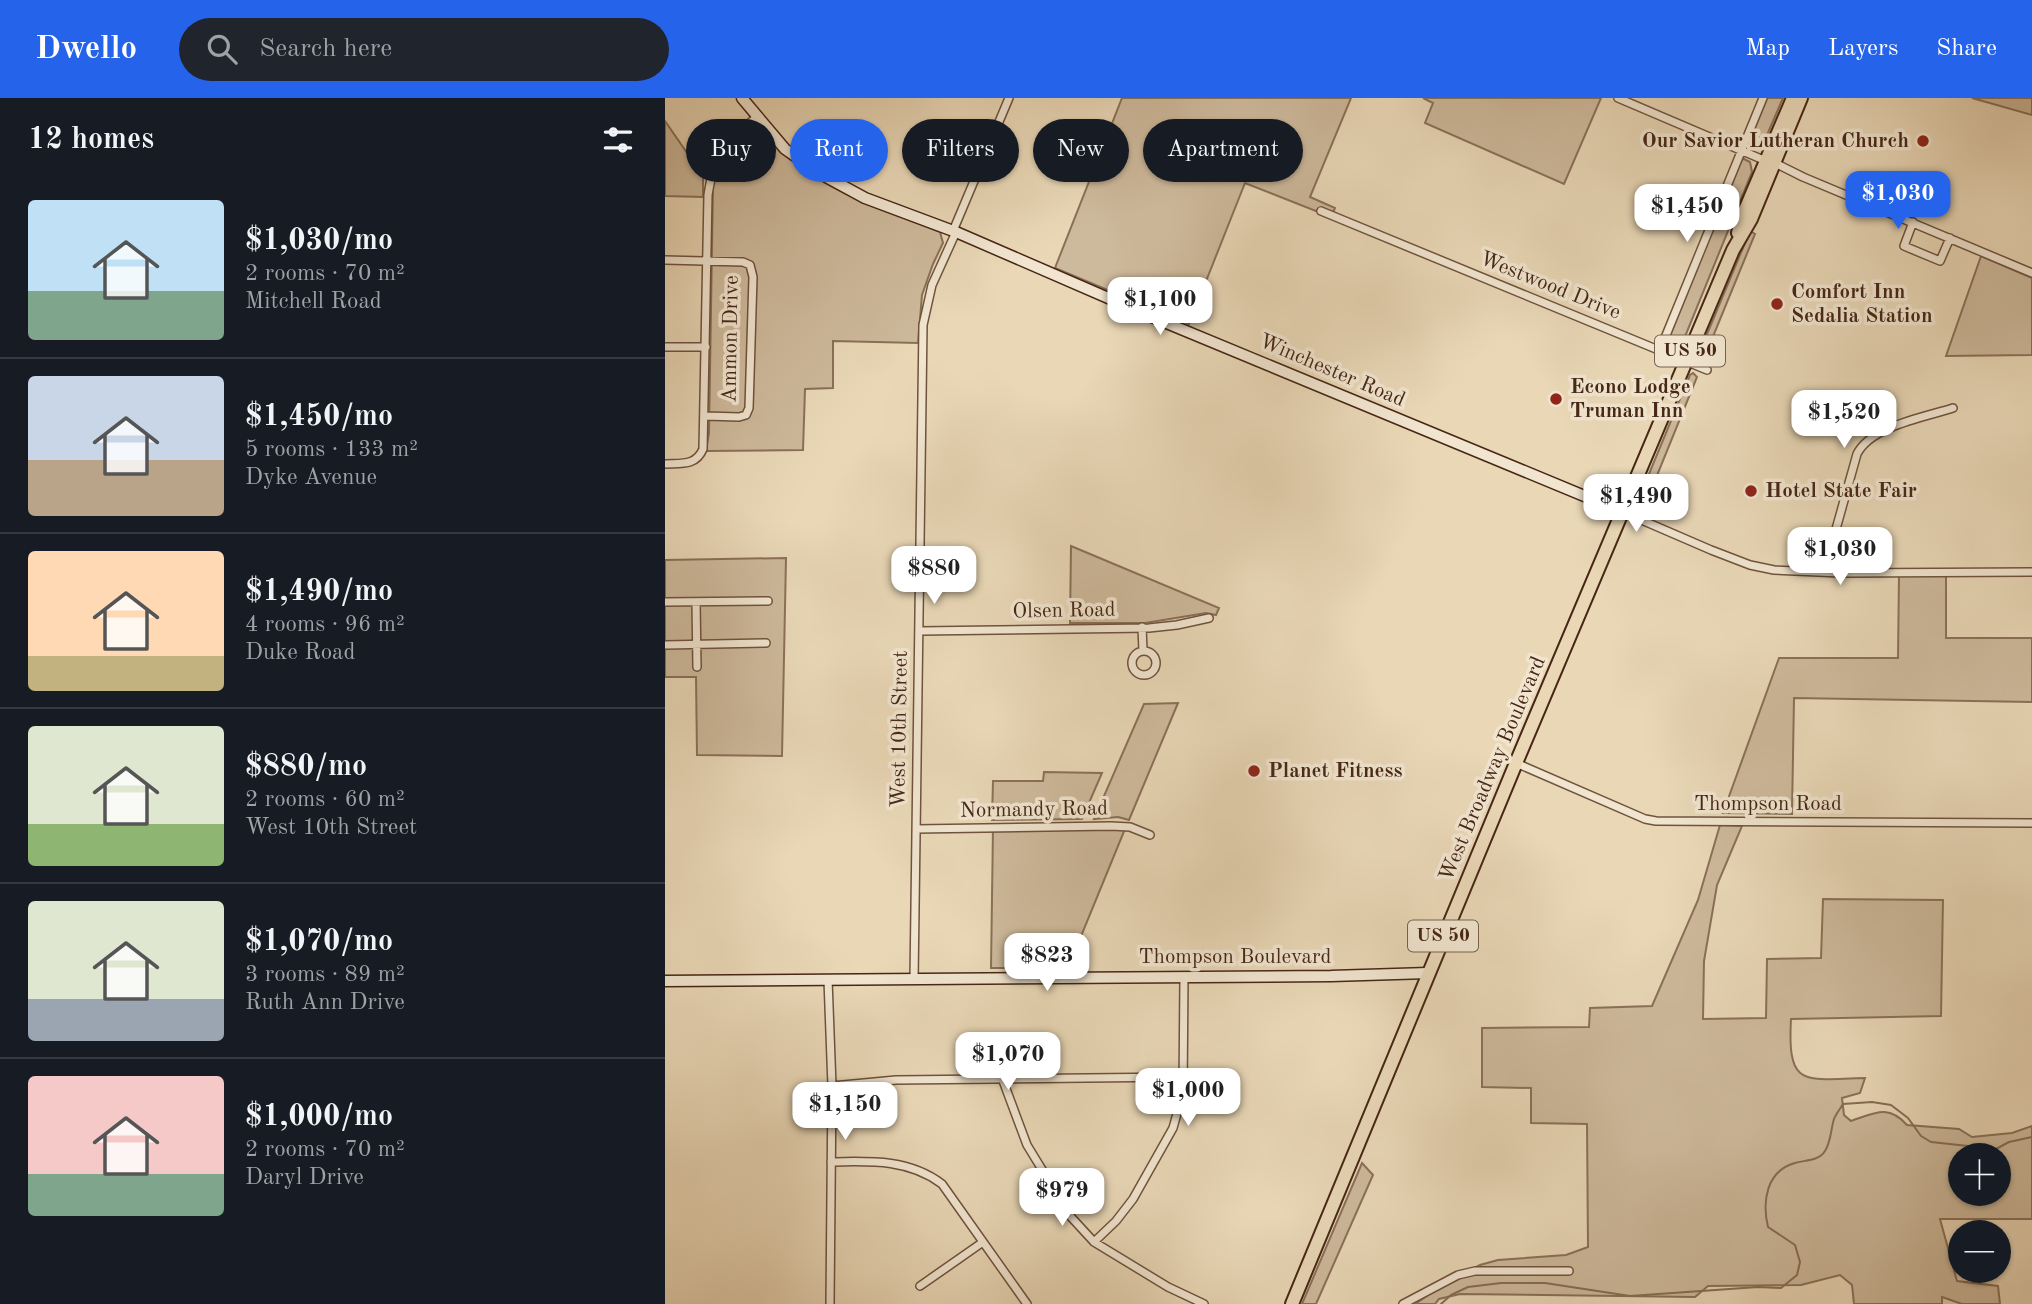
<!DOCTYPE html>
<html lang="en">
<head>
<meta charset="utf-8">
<style>
  body { margin:0; font-family:"Old Standard TT",serif; background:#20242c; color:#f1f3f6; height:100vh; display:flex; flex-direction:column; font-size:26px; white-space:nowrap }
  * { box-sizing:border-box; margin:0 }
  p { font-size:23px; color:#9ea1a6 }
  .icon { flex:none; width:38px; height:38px; fill:none; stroke:currentColor; stroke-width:2; stroke-linecap:round; stroke-linejoin:round }
  .map { position:relative; flex:1; overflow:hidden }
  .details { display:flex; flex-direction:column; background:#171b24; width:665px }
  .details>* { flex:none }
  .guide { position:absolute; left:21px; top:21px; width:665px; height:63px; display:flex; gap:14px }
  .tools { position:absolute; left:1283px; top:1045px; display:grid; gap:14px }
  .tools a { display:grid; place-items:center; width:63px; height:63px; border-radius:50%; background:#171b24; box-shadow:0 2px 5px #0004; font-size:35px }
  .price { position:absolute; translate:-50% -60px; padding:0 16px; border-radius:14px; background:#fff; color:#222; font-size:23px; line-height:46px; filter:drop-shadow(0 2px 4px #0008) }
  .price::after { content:''; position:absolute; left:50%; top:42px; width:21px; height:16px; margin-left:-10px; background:inherit; clip-path:polygon(0 0,100% 0,50% 100%) }
  .price.active { background:#2563eb; color:#fff }
  ul { padding:0; list-style:none }
  li { display:flex; align-items:center; gap:21px; height:175px; padding:0 28px }
  li+li { border-top:2px solid #363941 }
  li span { display:grid; place-items:center; flex:none; width:196px; height:140px; border-radius:7px; color:#555 }
  li>.icon { margin-inline-start:auto }
  span .icon { width:84px; height:84px; fill:#fffc; stroke-width:1 }
  li b { font-size:30px }
  h2 { display:flex; justify-content:space-between; align-items:center; height:84px; padding:0 28px; font-size:30px }
  .pill { padding:0 24px; border-radius:32px; background:#171b24; box-shadow:0 2px 5px #0004; font-size:24px; line-height:63px }
  .pill.active { background:#2563eb; color:#fff }
  header { display:flex; align-items:center; gap:42px; box-sizing:border-box; height:98px; padding:0 35px; background:#2563eb; color:#fff }
  header strong { font-size:33px }
  nav { display:flex; gap:38px; margin-inline-start:auto; font-size:24px }
  .search { width:490px; height:63px; background:#20242c; display:flex; align-items:center; gap:18px; box-sizing:border-box; padding:0 24px; border-radius:38px; color:#9ea1a6; font-size:26px }
  main { display:flex; flex:1; min-height:0 }
  .map>svg:first-child { display:block }
  .green { fill:#cdb99b; stroke:#8a7058; stroke-width:2; fill-rule:evenodd }
  .lines { fill:none; stroke-linecap:round; stroke-linejoin:round }
  .stream { stroke:#876d55; stroke-width:2 }
  .street-casing { stroke:#6f533d; stroke-width:10 }
  .secondary-casing { stroke:#462715; stroke-width:13 }
  .highway-casing { stroke:#462715; stroke-width:16 }
  .street { stroke:#f1e5d0; stroke-width:7 }
  .secondary { stroke:#f1e5d0; stroke-width:10 }
  .highway { stroke:#e9d7b6; stroke-width:12 }
  .poi-dot { fill:#8f2418; stroke:#f1e5d0; stroke-width:2.5 }
  .labels { text-anchor:middle; dominant-baseline:central; stroke-width:7; stroke-linejoin:round; paint-order:stroke }
  .shield { fill:#f1e5d0; stroke:#79604d; stroke-width:2 }
  .shield-label { font-size:19px; font-weight:bold; fill:#462715 }
  .poi-label { font-size:21px; font-weight:bold; fill:#462715; stroke:#f1e5d0; text-anchor:start }
  .street-label { font-size:21px; fill:#462715; stroke:#f1e5d0 }
</style>
</head>
<body>
<header>
<strong>Dwello</strong>
<div class="search"><svg class="icon" aria-label="search" viewBox="0 0 24 24"><circle cx="10" cy="10" r="6"/><path d="M15 15l6 6"/></svg>Search here</div>
<nav><a>Map</a><a>Layers</a><a>Share</a></nav>
</header>
<main>
<section class="details">
<h2>12 homes<svg class="icon" aria-label="filters" viewBox="0 0 24 24"><path d="M4 7h16M4 17h16"/><circle cx="9" cy="7" r="2"/><circle cx="15" cy="17" r="2"/></svg></h2>
<ul>
<li><span style="background:linear-gradient(#bfe0f5 65%,#7fa58c 0)"><svg class="icon" aria-label="home" viewBox="0 0 24 24"><path d="M3 11l9-7 9 7M6 9v11h12V9"/></svg></span><div><b>$1,030/mo</b><p>2 rooms · 70 m²</p><p>Mitchell Road</p></div></li>
<li><span style="background:linear-gradient(#c9d6e8 60%,#b9a48a 0)"><svg class="icon" aria-label="home" viewBox="0 0 24 24"><path d="M3 11l9-7 9 7M6 9v11h12V9"/></svg></span><div><b>$1,450/mo</b><p>5 rooms · 133 m²</p><p>Dyke Avenue</p></div></li>
<li><span style="background:linear-gradient(#ffd9b3 75%,#c2b280 0)"><svg class="icon" aria-label="home" viewBox="0 0 24 24"><path d="M3 11l9-7 9 7M6 9v11h12V9"/></svg></span><div><b>$1,490/mo</b><p>4 rooms · 96 m²</p><p>Duke Road</p></div></li>
<li><span style="background:linear-gradient(#dfe7d0 70%,#8fb573 0)"><svg class="icon" aria-label="home" viewBox="0 0 24 24"><path d="M3 11l9-7 9 7M6 9v11h12V9"/></svg></span><div><b>$880/mo</b><p>2 rooms · 60 m²</p><p>West 10th Street</p></div></li>
<li><span style="background:linear-gradient(#dfe7d0 70%,#9aa5b1 0)"><svg class="icon" aria-label="home" viewBox="0 0 24 24"><path d="M3 11l9-7 9 7M6 9v11h12V9"/></svg></span><div><b>$1,070/mo</b><p>3 rooms · 89 m²</p><p>Ruth Ann Drive</p></div></li>
<li><span style="background:linear-gradient(#f6c9c9 70%,#7fa58c 0)"><svg class="icon" aria-label="home" viewBox="0 0 24 24"><path d="M3 11l9-7 9 7M6 9v11h12V9"/></svg></span><div><b>$1,000/mo</b><p>2 rooms · 70 m²</p><p>Daryl Drive</p></div></li>
</ul>
</section>
<div class="map">
<svg width="1367" height="1206" viewBox="0 0 1367 1206">
  <rect width="100%" height="100%" fill="#e9d7b6"/>
  <filter id="stains"><feTurbulence type="fractalNoise" baseFrequency=".00286" numOctaves="4"/><feColorMatrix values="0 0 0 0 .2 0 0 0 0 .09 0 0 0 0 .02 0 0 0 .5 -.17"/></filter>
  <radialGradient id="worn" r=".72"><stop offset=".6" stop-color="#630" stop-opacity="0"/><stop offset="1" stop-color="#630" stop-opacity=".3"/></radialGradient>
  <path class="green" d="M457,0H686L645,99L670,110L666,119L580,85L524,226L390,170Z
    M758,0H936L899,86L760,25L768,5Z
    M1100,0H1118L1099,44L1092,49L1086,48L1084,42Z
    M1307,0H1367V17Z
    M0,23L38,78V99L0,98Z
    M92,26C111,44 127,63 149,78C187,103 234,117 275,134L278,145L268,166L257,197L253,245L168,243V290L140,291L138,352L41,353L44,335L48,86C53,64 67,29 92,26Z
    M1079,61L1085,64L1087,74L1017,246C1011,250 1008,249 1002,244V237L1075,62Z
    M1085,133L1090,136L1040,258L1036,261L1034,257L1035,253Z
    M1316,158L1367,180V257L1281,258Z
    M1028,275L1032,279L982,402L984,411L982,416L974,406V400L1025,277Z
    M406,448L554,510L551,517L541,515L480,525H405Z
    M121,460L117,658L32,657L31,579H0V462Z
    M1234,477H1281V540H1367V604L1129,600L1127,716L1058,715L1114,560H1233Z
    M513,605L464,722L453,719L429,721L479,606Z
    M379,674L437,675L417,721L327,722L328,683H378Z
    M1055,727L1077,728L1052,787L1039,863L1038,921L1101,920L1102,861L1156,860L1158,801L1278,802L1276,918L1126,921C1122,992 1140,981 1200,980L1195,995L1177,1000L1179,1017L1186,1023C1210,1015 1223,1006 1242,1027L1294,1031L1307,1039L1347,1035L1367,1028V1121H1275L1292,1183L1333,1188L1335,1206H1297L1277,1199V1206H1189L1187,1187L1175,1177L1136,1187L1043,1188L1030,1199L795,1196L774,1201L770,1206H750L785,1182L815,1167L833,1162L901,1157L923,1149L922,1026L866,1025V990L817,989V930L924,929L925,910L987,908L1033,802ZM1295,1057H1334V1096H1295Z
    M328,730L460,731L403,870H326Z
    M697,1065L708,1077L651,1206H637Z"/>
  <g class="lines">
    <path class="stream" d="M776,1206L786,1197L803,1189L836,1185H880L965,1198L1093,1189L1116,1190L1132,1177L1135,1164L1130,1147L1103,1129C1097,1104 1101,1073 1130,1065C1140,1062 1154,1063 1160,1053C1166,1044 1166,1030 1169,1021C1171,1016 1175,1011 1178,1006L1207,1004L1226,1007L1243,1020L1256,1038L1266,1044L1331,1051L1344,1044L1367,1039"/>
    <defs>
      <path id="street" d="M953,0L1101,63
        M1110,65L1138,79L1367,175
        M656,113L1042,272
        M1248,124L1239,148L1275,163L1285,140
        M288,133L344,0
        M0,162L78,164L85,167L88,179L84,310L81,317L74,319L40,318
        M0,249H41
        M995,252L1098,0
        M0,366C16,365 31,368 38,351L43,97C51,49 55,49 92,19
        M958,414L1046,452L1085,467L1109,472L1176,475L1367,474
        M1159,474L1192,356C1206,328 1260,319 1288,310
        M0,504L103,503
        M31,504L32,569
        M477,529L478,553
        M255,533L484,530L512,527L544,520
        M0,547L101,545
        M467 565a12 12 0 1 1 24 0a12 12 0 1 1-24 0Z
        M851,665L980,721L991,723L1367,725
        M251,731L446,728L465,729L485,737
        M163,882L167,988L165,1206
        M249,882L258,227L267,187L291,134
        M337,980L362,1047L406,1119L429,1144L503,1189L539,1206
        M167,988L231,982L518,979
        M166,1064C205,1063 244,1061 277,1086L362,1206
        M429,1144L451,1123L468,1101L508,1030L518,994L519,879
        M255,1188L318,1144
        M738,1206L793,1177L810,1173H904"/>
      <path id="secondary" d="M77,0L120,51L154,75L200,100L291,134L487,219L958,414
        M0,883L666,878L763,875"/>
      <path id="highway" d="M1073,135L1077,119L1128,0
        M627,1206L851,665L1068,152L1086,121L1136,0"/>
    </defs>
    <use href="#street" class="street-casing"/>
    <use href="#secondary" class="secondary-casing"/>
    <use href="#highway" class="highway-casing"/>
    <use href="#street" class="street"/>
    <use href="#secondary" class="secondary"/>
    <use href="#highway" class="highway"/>
  </g>
  <g class="poi-dot">
    <circle cx="1258" cy="43" r="7"/>
    <circle cx="1112" cy="206" r="7"/>
    <circle cx="891" cy="301" r="7"/>
    <circle cx="1086" cy="393" r="7"/>
    <circle cx="589" cy="673" r="7"/>
  </g>
  <g class="labels">
    <g class="shield">
      <rect x="990" y="237.5" width="70" height="31" rx="5"/>
      <rect x="743" y="822.5" width="70" height="31" rx="5"/>
    </g>
    <g class="shield-label">
      <text x="1025" y="253">US 50</text>
      <text x="778" y="838">US 50</text>
    </g>
    <g class="poi-label">
      <text x="1244" y="43" text-anchor="end">Our Savior Lutheran Church</text>
      <text x="1126" y="194">Comfort Inn<tspan x="1126" dy="24">Sedalia Station</tspan></text>
      <text x="905" y="289">Econo Lodge<tspan x="905" dy="24">Truman Inn</tspan></text>
      <text x="1100" y="393">Hotel State Fair</text>
      <text x="603" y="673">Planet Fitness</text>
    </g>
    <g class="street-label">
      <text transform="translate(885 188) rotate(22)">Westwood Drive</text>
      <text transform="translate(66 241) rotate(-89)">Ammon Drive</text>
      <text transform="translate(667 273) rotate(23)">Winchester Road</text>
      <text transform="translate(399 513) rotate(-1)">Olsen Road</text>
      <text transform="translate(235 631) rotate(-89)">West 10th Street</text>
      <text transform="translate(828 671) rotate(-67)">West Broadway Boulevard</text>
      <text x="1103" y="706">Thompson Road</text>
      <text transform="translate(369 712) rotate(-1)">Normandy Road</text>
      <text x="570" y="859">Thompson Boulevard</text>
    </g>
  </g>
  <rect width="100%" height="100%" filter="url(#stains)"/>
  <rect width="100%" height="100%" fill="url(#worn)"/>
</svg>
<div class="tools">
<a>+</a>
<a>−</a>
</div>
<b class="price active" style="left:1233px;top:133px">$1,030</b>
<b class="price" style="left:1022px;top:146px">$1,450</b>
<b class="price" style="left:495px;top:239px">$1,100</b>
<b class="price" style="left:1179px;top:352px">$1,520</b>
<b class="price" style="left:971px;top:436px">$1,490</b>
<b class="price" style="left:1175px;top:489px">$1,030</b>
<b class="price" style="left:269px;top:508px">$880</b>
<b class="price" style="left:382px;top:895px">$823</b>
<b class="price" style="left:343px;top:994px">$1,070</b>
<b class="price" style="left:523px;top:1030px">$1,000</b>
<b class="price" style="left:180px;top:1044px">$1,150</b>
<b class="price" style="left:397px;top:1130px">$979</b>
<div class="guide">
<a class="pill">Buy</a>
<a class="pill active">Rent</a>
<a class="pill">Filters</a>
<a class="pill">New</a>
<a class="pill">Apartment</a>
</div>
</div>
</main>
</body>
</html>
